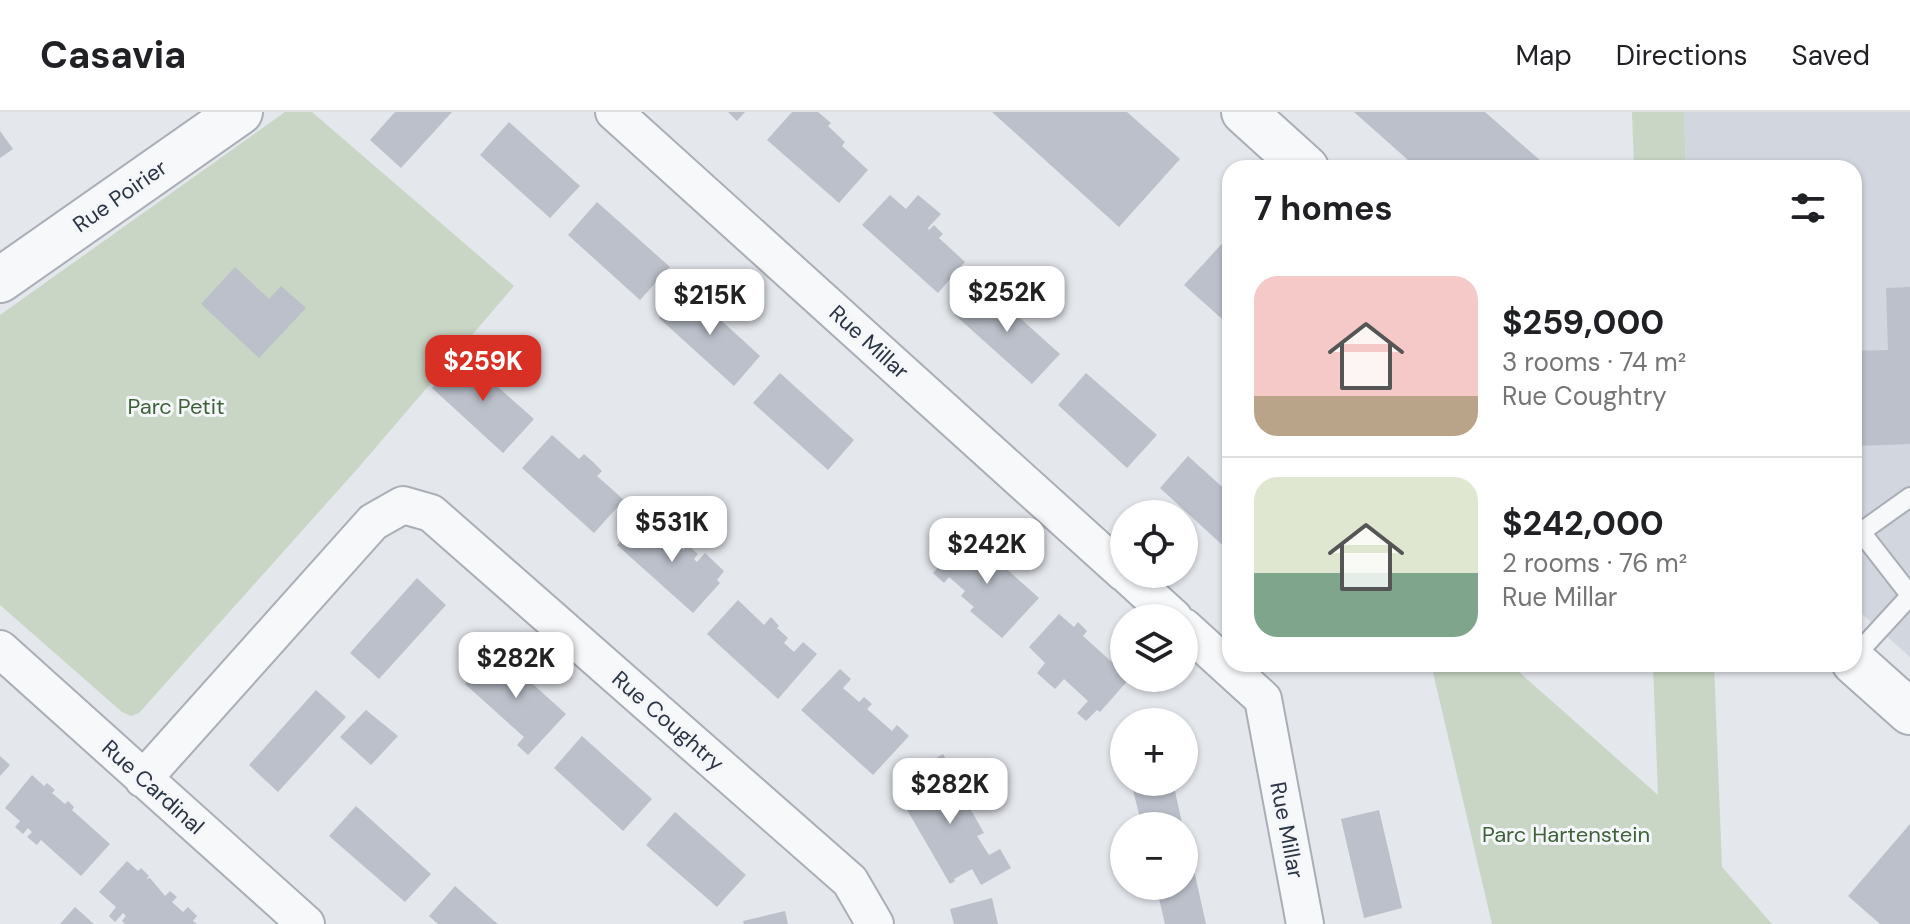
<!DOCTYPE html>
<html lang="en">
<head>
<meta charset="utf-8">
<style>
  body { margin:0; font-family:"DM Sans",sans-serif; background:#f2f2f2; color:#202124; height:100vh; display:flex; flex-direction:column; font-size:30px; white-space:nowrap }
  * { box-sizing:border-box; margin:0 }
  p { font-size:26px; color:#757577 }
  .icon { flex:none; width:44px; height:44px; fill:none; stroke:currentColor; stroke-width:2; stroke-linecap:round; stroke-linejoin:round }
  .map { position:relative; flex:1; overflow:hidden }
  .details { position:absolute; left:1222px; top:48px; width:640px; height:512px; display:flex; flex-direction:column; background:#fff; border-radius:24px; box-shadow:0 2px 6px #0004 }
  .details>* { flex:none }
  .fabs { position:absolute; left:1110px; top:388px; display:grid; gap:16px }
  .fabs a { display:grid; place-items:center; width:88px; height:88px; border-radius:50%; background:#fff; box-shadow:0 2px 6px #0004; font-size:40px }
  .price { position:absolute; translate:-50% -68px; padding:0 18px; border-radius:16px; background:#fff; color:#222; font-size:26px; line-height:52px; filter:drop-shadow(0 2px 4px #0008) }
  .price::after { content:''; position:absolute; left:50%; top:48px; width:24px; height:18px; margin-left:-12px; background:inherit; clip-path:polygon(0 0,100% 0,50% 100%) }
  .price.current { background:#d93025; color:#fff }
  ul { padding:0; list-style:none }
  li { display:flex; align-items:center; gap:24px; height:200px; padding:0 32px }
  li+li { border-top:2px solid #e0e0e0 }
  li span { display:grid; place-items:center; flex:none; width:224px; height:160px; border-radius:24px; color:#555 }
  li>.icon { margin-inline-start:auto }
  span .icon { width:96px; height:96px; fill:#fffc; stroke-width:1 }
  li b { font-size:34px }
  h2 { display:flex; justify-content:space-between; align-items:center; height:96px; padding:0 32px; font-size:34px }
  header { display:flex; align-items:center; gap:48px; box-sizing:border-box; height:112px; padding:0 40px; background:#fff; border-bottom:2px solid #e0e0e0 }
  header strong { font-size:38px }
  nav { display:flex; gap:44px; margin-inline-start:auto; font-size:28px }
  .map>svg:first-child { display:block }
  .built { fill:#d2d6de }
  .green { fill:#c9d6c5 }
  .building { fill:#bbc0ca }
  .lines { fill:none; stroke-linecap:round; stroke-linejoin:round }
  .service-casing { stroke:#a9aeb7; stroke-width:22 }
  .minor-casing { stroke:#a9aeb7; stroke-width:40 }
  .tertiary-casing { stroke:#a9aeb7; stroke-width:48 }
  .service { stroke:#f7f8fa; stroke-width:18 }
  .minor { stroke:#f7f8fa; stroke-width:36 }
  .tertiary { stroke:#f7f8fa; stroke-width:44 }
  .labels { text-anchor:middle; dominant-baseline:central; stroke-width:6; stroke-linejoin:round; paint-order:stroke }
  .street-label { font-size:22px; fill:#2b3445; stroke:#f4f6f9 }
  .park-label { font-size:22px; fill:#3f6138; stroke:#f4f6f9 }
</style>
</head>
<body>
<header>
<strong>Casavia</strong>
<nav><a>Map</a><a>Directions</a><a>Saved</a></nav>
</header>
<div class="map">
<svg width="1910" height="812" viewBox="0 0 1910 812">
  <rect width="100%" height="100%" fill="#e4e7ec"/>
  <path class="built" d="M1684,0H1910V545L1854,495V56H1686Z"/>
  <path class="green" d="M285,0H312L514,174L359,355L139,601L131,604L122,600L0,493V203Z
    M1632,0H1684L1686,56H1634Z
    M1431,552H1510L1658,683L1653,552H1714L1722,755L1772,812H1492Z"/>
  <path class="building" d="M395,0H452L401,56L370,28Z
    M728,0H745L737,9Z
    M792,0H818L831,11L828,14L845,30L842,34L868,58L839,91L767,28Z
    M992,0H1127L1180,47L1119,115Z
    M1354,0H1485L1549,56H1417Z
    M509,10L580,74L550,106L480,43Z
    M0,19L13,37L0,46Z
    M890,83L906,97L918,83L941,102L928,116L929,118L934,113L943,122L939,126L965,150L938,181L862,113Z
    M597,90L670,155L640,188L568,123Z
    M1230,123V214L1184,173Z
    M235,155L269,187L281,174L306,196L259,246L201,192Z
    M982,172L1060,242L1032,272L955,203Z
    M1910,175V332L1854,334V239L1888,238L1886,176Z
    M686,176L760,244L734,274L659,206Z
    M463,243L489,267L494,261L503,270L498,275L534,307L503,341L432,276Z
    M780,261L854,328L828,358L753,291Z
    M1086,261L1157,323L1127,356L1058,293Z
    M552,323L579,347L584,342L593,350L602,359L597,364L624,388L594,421L522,356Z
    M1188,344L1230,382V440L1160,376Z
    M644,403L683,438L688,433L698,442L694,447L697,450L705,441L724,459L717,468L720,471L693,501L617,433Z
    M968,422L984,436L987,432L995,439L991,443L1039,486L1002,526L970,499L974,495L961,484L965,479L949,465L944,471L933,461Z
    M417,466L446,493L379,567L350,541Z
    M738,488L764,513L771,505L779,514L777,516L788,526L784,531L794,540L803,530L817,542L778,587L707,522Z
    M1059,502L1074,515L1078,510L1087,519L1083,524L1124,561V566H1130L1100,600L1097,598L1086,609L1077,601L1088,589L1064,567L1055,577L1037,561L1045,551L1029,535Z
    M495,538L566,602L528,643L517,633L524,625L465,572Z
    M840,557L851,567L843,576L859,590L864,585L872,592L867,597L892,619L897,613L909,624L873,663L801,598Z
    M316,578L346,605L278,680L249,653Z
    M366,598L398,624L371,653L340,625Z
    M582,624L652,687L623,719L554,656Z
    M943,642L951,657L942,662L945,668L955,662L962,674L952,680L958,690L964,686L984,721L977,724L989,743L1000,737L1011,756L981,773L972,757L954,767L955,769L950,772L899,684L922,674L914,659Z
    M0,644L10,653L0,664Z
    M32,663L44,674L47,671L55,678L52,681L65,692L68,689L74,695L72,698L110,732L81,764L41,728L37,733L27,725L32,720L28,716L23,722L15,715L20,709L5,696Z
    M1131,670H1173L1182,711L1142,714Z
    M356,694L431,762L405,790L329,724Z
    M1379,698L1402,796L1364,806L1341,707Z
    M675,700L746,763L717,795L646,733Z
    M1910,712V812H1880L1848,784Z
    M1189,736L1206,812H1165L1156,774H1184V737Z
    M127,749L138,759L141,756L149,764L146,767L150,766L165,784L170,779L177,785L172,790L183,800L188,795L197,804L193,809L197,812H125L122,809L126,804L123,801L115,810L109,804L116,795L99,780Z
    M455,774L493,808L498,812H438L429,804Z
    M992,786L998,812H954L950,797Z
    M75,795L94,812H60Z
    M785,799L788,812H744L743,809Z"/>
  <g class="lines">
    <defs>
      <path id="service" d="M1910,385L1861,420L1910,483
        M1854,545L1910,484"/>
      <path id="minor" d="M614,0L1124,461
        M1126,462L1174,506
        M1184,515L1263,587L1305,812
        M0,537L306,812
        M143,667L373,410L403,393L431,401L850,769L875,812"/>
      <path id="tertiary" d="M1244,0L1306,56
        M0,168L240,0
        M1854,550L1910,600"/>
    </defs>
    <use href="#service" class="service-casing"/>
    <use href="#minor" class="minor-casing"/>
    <use href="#tertiary" class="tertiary-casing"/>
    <use href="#service" class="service"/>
    <use href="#minor" class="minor"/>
    <use href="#tertiary" class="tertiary"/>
  </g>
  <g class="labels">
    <g class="street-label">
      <text transform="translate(120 84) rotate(-35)">Rue Poirier</text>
      <text transform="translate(869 230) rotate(42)">Rue Millar</text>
      <text transform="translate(668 609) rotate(41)">Rue Coughtry</text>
      <text transform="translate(153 675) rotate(42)">Rue Cardinal</text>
      <text transform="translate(1287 718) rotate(79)">Rue Millar</text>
    </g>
    <g class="park-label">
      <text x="176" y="294">Parc Petit</text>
      <text x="1566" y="722">Parc Hartenstein</text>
    </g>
  </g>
</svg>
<div class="fabs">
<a><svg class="icon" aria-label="locate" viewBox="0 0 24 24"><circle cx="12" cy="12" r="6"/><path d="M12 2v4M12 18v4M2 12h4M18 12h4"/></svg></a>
<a><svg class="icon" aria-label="layers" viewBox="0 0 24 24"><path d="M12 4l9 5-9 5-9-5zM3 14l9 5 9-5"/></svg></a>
<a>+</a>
<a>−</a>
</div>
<b class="price" style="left:1007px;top:222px">$252K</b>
<b class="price" style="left:710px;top:225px">$215K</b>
<b class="price current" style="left:483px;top:291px">$259K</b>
<b class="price" style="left:672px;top:452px">$531K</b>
<b class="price" style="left:987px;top:474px">$242K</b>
<b class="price" style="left:516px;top:588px">$282K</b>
<b class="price" style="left:950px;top:714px">$282K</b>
<section class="details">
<h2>7 homes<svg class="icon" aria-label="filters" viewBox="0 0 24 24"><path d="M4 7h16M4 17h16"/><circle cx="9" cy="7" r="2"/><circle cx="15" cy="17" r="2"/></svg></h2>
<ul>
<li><span style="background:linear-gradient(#f6c9c9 75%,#b9a48a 0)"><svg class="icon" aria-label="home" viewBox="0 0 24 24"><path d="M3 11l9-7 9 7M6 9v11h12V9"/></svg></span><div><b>$259,000</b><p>3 rooms · 74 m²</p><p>Rue Coughtry</p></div></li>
<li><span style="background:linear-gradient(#dfe7d0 60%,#7fa58c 0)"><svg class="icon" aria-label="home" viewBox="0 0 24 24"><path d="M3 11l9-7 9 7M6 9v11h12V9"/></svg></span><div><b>$242,000</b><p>2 rooms · 76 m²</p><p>Rue Millar</p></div></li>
</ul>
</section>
</div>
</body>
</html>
